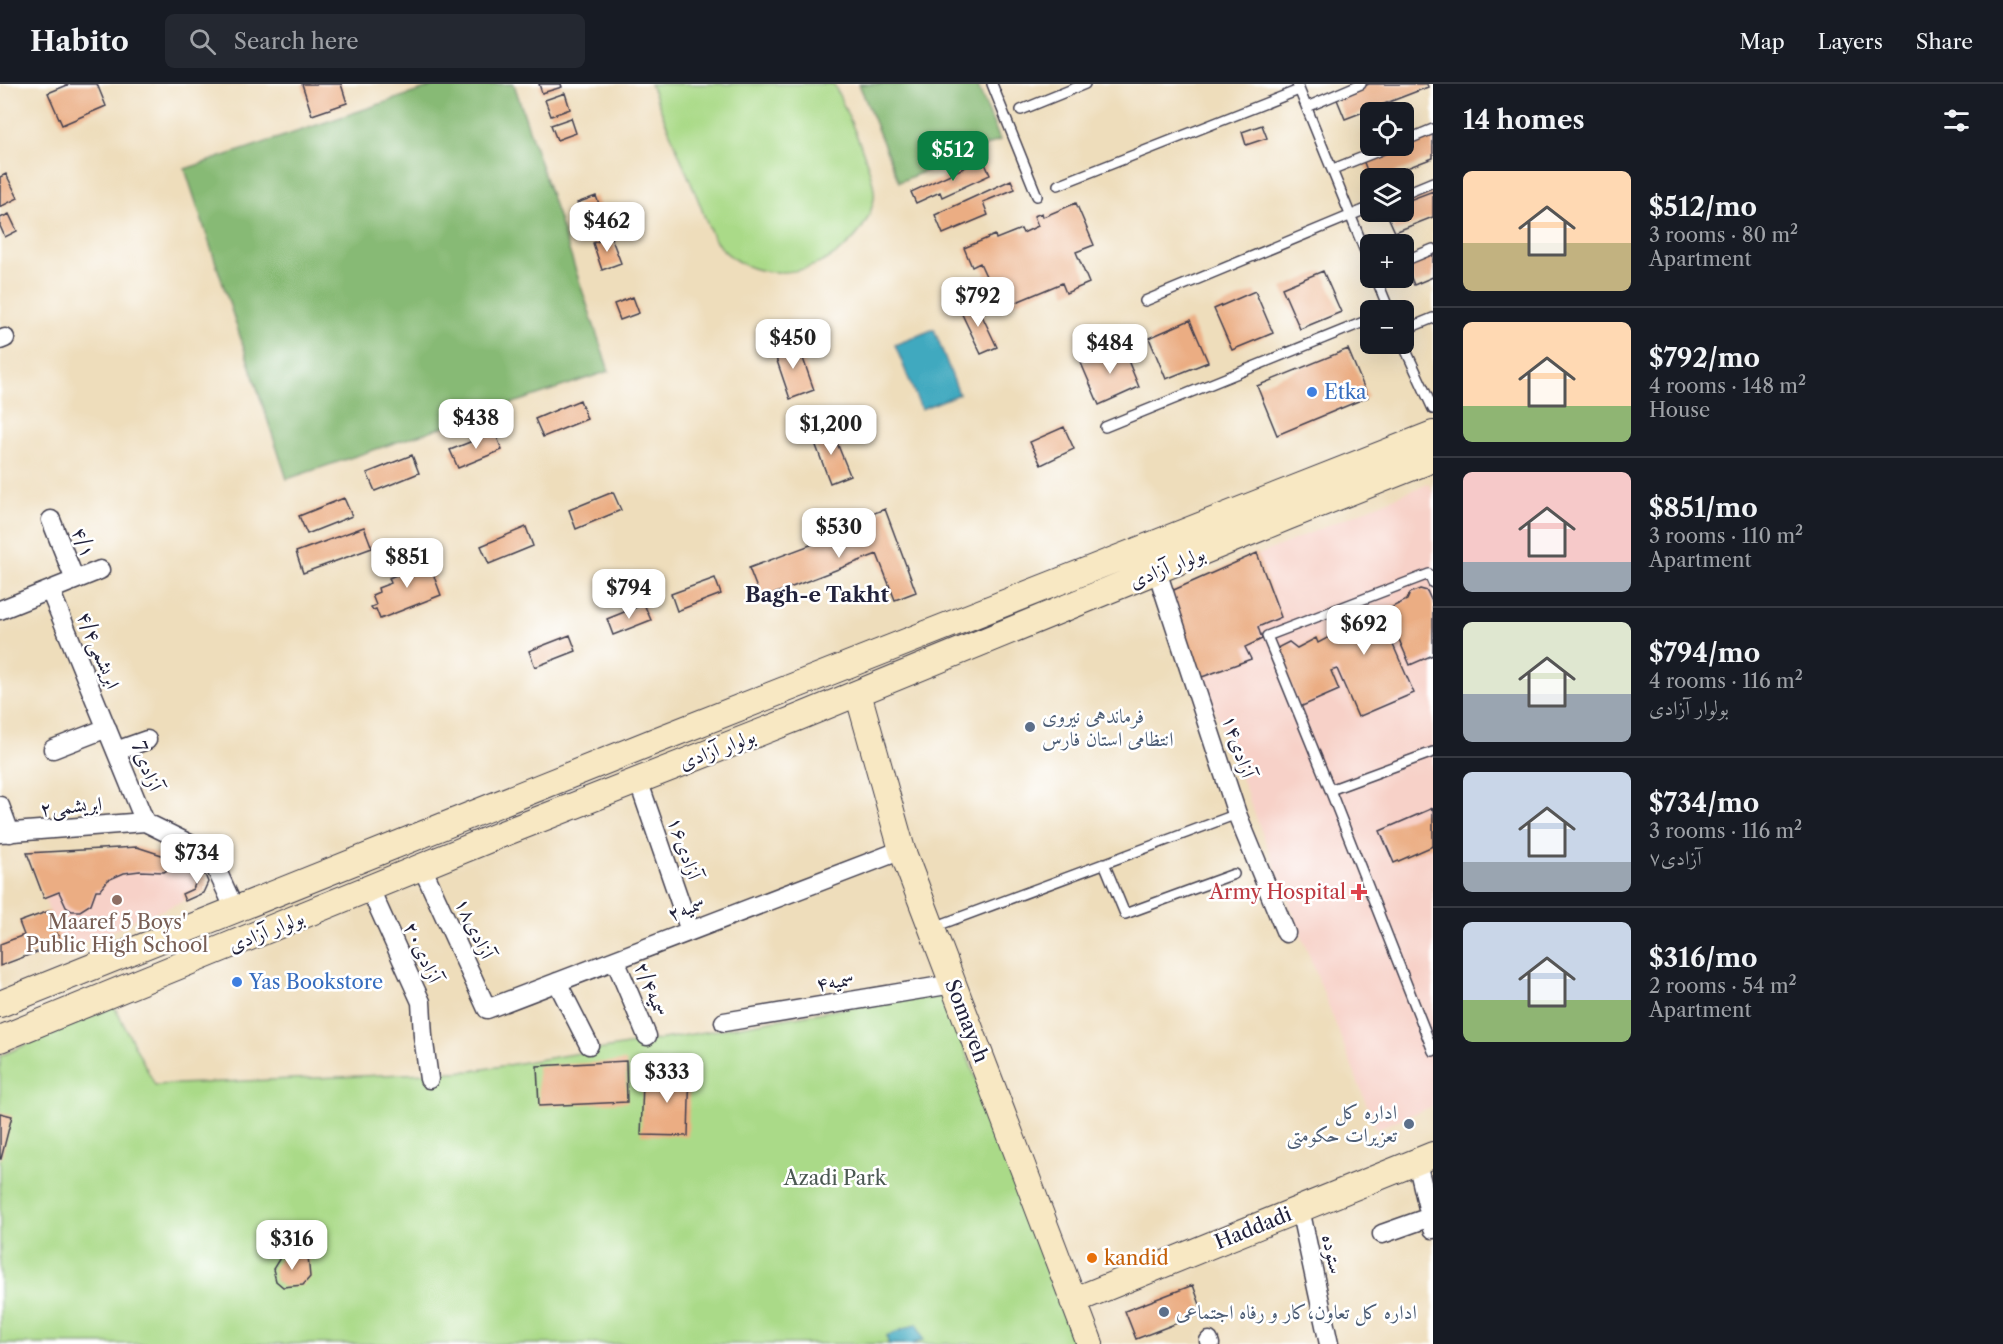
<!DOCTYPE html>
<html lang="en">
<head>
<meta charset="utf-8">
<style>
  body { margin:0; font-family:"Libre Caslon Text",Amiri,serif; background:#242831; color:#f1f3f6; height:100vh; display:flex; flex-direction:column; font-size:22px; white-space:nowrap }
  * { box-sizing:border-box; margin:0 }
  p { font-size:20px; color:#9ea1a6 }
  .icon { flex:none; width:33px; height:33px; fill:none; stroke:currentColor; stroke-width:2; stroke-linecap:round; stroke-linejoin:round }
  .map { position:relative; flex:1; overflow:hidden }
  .details { display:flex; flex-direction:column; background:#171b24; width:570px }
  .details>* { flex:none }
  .controls { position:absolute; left:1360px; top:18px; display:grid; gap:12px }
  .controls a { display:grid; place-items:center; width:54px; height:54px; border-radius:9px; background:#171b24; box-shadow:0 6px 24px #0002; font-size:30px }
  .price { position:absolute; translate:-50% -51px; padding:0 14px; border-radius:12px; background:#fff; color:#222; font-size:20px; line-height:39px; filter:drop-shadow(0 2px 3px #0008) }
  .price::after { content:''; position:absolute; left:50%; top:36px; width:18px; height:14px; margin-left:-9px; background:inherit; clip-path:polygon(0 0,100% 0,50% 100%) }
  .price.active { background:#0b8043; color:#fff }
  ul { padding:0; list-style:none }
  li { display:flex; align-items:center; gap:18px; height:150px; padding:0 30px }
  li+li { border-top:2px solid #363941 }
  li span { display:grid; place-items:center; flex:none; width:168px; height:120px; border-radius:9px; color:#555 }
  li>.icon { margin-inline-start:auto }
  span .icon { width:72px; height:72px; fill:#fffc; stroke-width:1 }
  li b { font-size:26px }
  h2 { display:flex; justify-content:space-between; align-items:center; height:72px; padding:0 30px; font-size:26px }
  header { display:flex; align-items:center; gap:36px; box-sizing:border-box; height:84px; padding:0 30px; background:#171b24; border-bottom:2px solid #363941 }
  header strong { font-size:28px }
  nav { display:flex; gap:33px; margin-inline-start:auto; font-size:21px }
  .search { width:420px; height:54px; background:#242831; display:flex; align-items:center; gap:15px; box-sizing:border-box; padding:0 21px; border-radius:9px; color:#9ea1a6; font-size:22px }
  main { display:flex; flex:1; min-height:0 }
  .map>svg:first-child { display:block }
  .built { fill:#f7d1c8 }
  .green { fill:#aada88; stroke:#667e62; stroke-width:1.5 }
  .forest { fill:#87ba74; stroke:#546e58; stroke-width:1.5 }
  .water { fill:#3fa9bf; stroke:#30667d; stroke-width:1.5 }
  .building { fill:#ebad83 }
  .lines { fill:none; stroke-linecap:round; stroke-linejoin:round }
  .lane-casing { stroke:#413e4e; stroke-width:12 }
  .street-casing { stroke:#413e4e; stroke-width:21 }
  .secondary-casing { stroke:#413e4e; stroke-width:28 }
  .lane { stroke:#fff; stroke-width:9 }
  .street { stroke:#fff; stroke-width:18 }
  .secondary { stroke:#f8e8c3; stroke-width:26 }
  .shop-dot { fill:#3f7fe0; stroke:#fff; stroke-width:2 }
  .service-dot { fill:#5c6f8a; stroke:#fff; stroke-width:2 }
  .health-dot { fill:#e0444e; stroke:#fff; stroke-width:2 }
  .education-dot { fill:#8d6e63; stroke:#fff; stroke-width:2 }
  .food-dot { fill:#e8710a; stroke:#fff; stroke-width:2 }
  .labels { text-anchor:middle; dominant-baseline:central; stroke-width:5; stroke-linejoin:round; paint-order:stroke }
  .shop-label { font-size:20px; fill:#366cbe; stroke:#fff; text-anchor:start }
  .street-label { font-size:20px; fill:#22223b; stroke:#fff }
  .service-label { font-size:20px; fill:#4e5e75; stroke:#fff; text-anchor:start }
  .health-label { font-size:20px; fill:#be3a42; stroke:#fff; text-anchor:end }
  .education-label { font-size:20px; fill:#785e54; stroke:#fff }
  .park-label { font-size:20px; fill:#4b5952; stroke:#fff }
  .food-label { font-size:20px; fill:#c56008; stroke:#fff; text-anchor:start }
  .neighbourhood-label { font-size:21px; font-weight:bold; fill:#22223b; stroke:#fff }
</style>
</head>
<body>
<header>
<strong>Habito</strong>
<div class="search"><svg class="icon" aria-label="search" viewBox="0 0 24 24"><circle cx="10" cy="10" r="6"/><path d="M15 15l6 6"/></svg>Search here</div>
<nav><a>Map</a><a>Layers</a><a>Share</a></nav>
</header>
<main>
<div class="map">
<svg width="1433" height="1260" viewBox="0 0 1433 1260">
  <rect width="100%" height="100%" fill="#fff"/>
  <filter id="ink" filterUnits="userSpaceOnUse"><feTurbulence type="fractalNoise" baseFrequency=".0167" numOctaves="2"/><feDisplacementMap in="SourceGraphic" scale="12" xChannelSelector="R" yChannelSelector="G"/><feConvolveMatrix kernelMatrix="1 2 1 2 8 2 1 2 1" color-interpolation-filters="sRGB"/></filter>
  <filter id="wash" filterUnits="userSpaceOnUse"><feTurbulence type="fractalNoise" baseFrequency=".008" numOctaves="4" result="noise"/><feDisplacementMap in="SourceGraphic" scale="24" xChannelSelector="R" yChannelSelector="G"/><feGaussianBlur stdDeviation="1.35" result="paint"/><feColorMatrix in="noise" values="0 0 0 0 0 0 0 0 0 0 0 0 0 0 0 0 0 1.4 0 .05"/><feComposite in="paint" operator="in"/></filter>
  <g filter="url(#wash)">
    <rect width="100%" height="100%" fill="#edb"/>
    <path class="built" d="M1429,399L1433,409V1022L1376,1045L1202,593L1167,509Z
      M137,763L177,776L203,786L208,798L203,809L143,834L140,831L127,841L64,866L27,769Z"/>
    <path class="green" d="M650,0H834C844,23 878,94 874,115C860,183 762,216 717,159C708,147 703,127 697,113C681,76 666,38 650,0Z
      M943,908L1077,1260H0V972L114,922L155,1001L472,987Z"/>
    <path class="forest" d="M440,0H514L609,287L287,395L185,85Z
      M859,0H977L1000,56L899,98Z"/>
    <path class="water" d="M934,245L959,310L921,325L895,261Z
      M917,1240L923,1256L912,1260H889L886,1252Z"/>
    <g id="blocks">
      <path class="building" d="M70,0H97L106,22L62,41L48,9Z
        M302,0H341L347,19L312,31Z
        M539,0H561L562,3L542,9Z
        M1369,0H1427L1428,3L1345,35L1336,13Z
        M565,9L570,25L551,32L545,16Z
        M571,34L576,49L557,56L551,41Z
        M1262,41L1267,54L1246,61L1242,48Z
        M1433,48V74L1381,94H1370L1363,76L1399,62H1404V59Z
        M983,75L990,91L942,113L940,108L916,119L911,108Z
        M6,90L18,114L0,123V93Z
        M1011,96L1015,105L983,118L988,131L943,150L935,131Z
        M1433,107V133L1395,148L1386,128H1404V118Z
        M596,112L602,128L583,135L577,119Z
        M1076,119L1094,161L1076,168L1089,199L1066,209L1062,199L1002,224L996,211L984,216L976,196L986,192L980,179L972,183L964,164L995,151L996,155L1021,145L1023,149L1038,142L1034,132L1042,129L1043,133Z
        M9,130L17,147L5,153L0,142V134Z
        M611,153L621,179L602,186L593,159Z
        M1433,167V193L1414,201L1405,179Z
        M1323,187L1341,228L1300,245L1282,204Z
        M1255,207L1273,249L1232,266L1214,225Z
        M633,213L639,229L620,236L614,220Z
        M975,217L997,263L981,270L959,224Z
        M1190,236L1208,278L1166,295L1149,254Z
        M797,257L814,306L790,315L773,265Z
        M1122,262L1139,303L1099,321L1081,279Z
        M1348,265L1368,313L1277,351L1257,302Z
        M580,316L587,335L543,353L535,335Z
        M1064,343L1074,365L1041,381L1030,358Z
        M831,344L850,391L830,399L812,351Z
        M495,348L502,366L458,384L450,366Z
        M412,371L419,389L375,407L367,389Z
        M613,408L621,426L576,445L569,426Z
        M344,414L352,432L307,450L299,432Z
        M885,425L916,508L895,516L877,470L761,515L749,484L861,442V434Z
        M364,443L372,464L303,489L296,468Z
        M526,443L533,462L489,480L481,462Z
        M1257,469L1281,533L1258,543L1262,555L1245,563L1251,575L1202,593L1167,509Z
        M426,471L441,511L380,535L376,525L373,526L371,523L376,521L372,511L379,508L378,504L391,499L389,494L413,484L411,477Z
        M715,494L721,510L677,527L671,510Z
        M1420,505L1427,507L1433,520V571L1410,581L1397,551L1390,554L1414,609L1358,633L1337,585L1331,587L1339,606L1300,623L1277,567L1279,563L1289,558L1297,564L1316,554L1318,559L1335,550L1332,545L1341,540L1338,532L1346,525L1353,524L1363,534L1368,531L1371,536L1390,528L1388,525L1407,516L1410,509Z
        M644,520L651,536L613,551L607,535Z
        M570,551L576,567L535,583L529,567Z
        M1433,724V762L1394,779L1380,747Z
        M137,763L177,776L171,784L164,788L140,787L124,789L108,796L100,806H96L91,820L80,827H72L66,823L59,808L44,814L27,769Z
        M191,781L203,786L208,798L203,809L185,817L182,810L193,805L197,795Z
        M49,827L61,859L0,882V860L24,851L19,838Z
        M626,977L627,1018L539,1022L537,982Z
        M690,980L688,1052L641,1051L643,999Z
        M0,1029L12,1032L1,1075H0Z
        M281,1172H308L310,1193L303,1201L283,1203L276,1197L273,1185Z
        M1193,1201L1203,1229L1136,1255L1125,1227Z"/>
    </g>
  </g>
  <g filter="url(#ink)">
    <use href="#blocks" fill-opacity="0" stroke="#413e4e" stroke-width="1.5"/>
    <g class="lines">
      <defs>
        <path id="lane" d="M992,0L1037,112
          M1297,0L1371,182
          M1307,23L1361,0
          M1021,26L1085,0
          M1404,57L1433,45
          M1333,85L1391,62
          M1058,101L1299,6
          M1404,110L1433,98
          M1404,177L1433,165
          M1376,194L1389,226
          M1145,217L1371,123
          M1404,246L1433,234
          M1403,260L1433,325
          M1105,343L1371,235
          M1433,499L1429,490L1267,552L1330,706L1433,967
          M1330,706L1433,668
          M1104,779L1125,830L1234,790
          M934,843L1237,730"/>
        <path id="street" d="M0,256L5,254
          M51,436L75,496
          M1157,487L1237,730L1286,849
          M50,506L145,738
          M0,526L100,486
          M53,665L107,644
          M116,667L147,656
          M638,696L690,847
          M0,722L10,749
          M145,738L202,766L213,778L235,826
          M0,749L145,738
          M422,783L487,925L902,766
          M370,805L421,918L423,952L429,995
          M615,876L647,952
          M557,898L589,961
          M724,938L953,900
          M1417,1078L1433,1145
          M1300,1125L1329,1260
          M1382,1150L1430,1133
          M1209,1257L1210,1260"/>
        <path id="secondary" d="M858,609L902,766L1090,1260
          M0,920L655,657L1433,350
          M0,955L502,750L797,634L1287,433L1433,375
          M1073,1217L1433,1071"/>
      </defs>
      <use href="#lane" class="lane-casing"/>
      <use href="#street" class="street-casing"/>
      <use href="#secondary" class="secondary-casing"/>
      <use href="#lane" class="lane"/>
      <use href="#street" class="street"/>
      <use href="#secondary" class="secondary"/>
    </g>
  </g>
  <g class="shop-dot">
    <circle cx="1312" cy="308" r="6"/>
    <circle cx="237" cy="898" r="6"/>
  </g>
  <g class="service-dot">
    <circle cx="1030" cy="643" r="6"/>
    <circle cx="1409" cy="1040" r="6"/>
    <circle cx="1164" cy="1228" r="6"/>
  </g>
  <path class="health-dot" d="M1356 799h6v6h6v6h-6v6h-6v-6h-6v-6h6z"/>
  <circle class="education-dot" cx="117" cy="816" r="6"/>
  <circle class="food-dot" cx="1092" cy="1174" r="6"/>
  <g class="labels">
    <g class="shop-label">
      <text x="1324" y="308">Etka</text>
      <text x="249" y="898">Yas Bookstore</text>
    </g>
    <g class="street-label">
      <text transform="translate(84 458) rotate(68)">۴/۱</text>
      <text transform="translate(1167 483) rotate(-22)">بولوار آزادی</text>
      <text transform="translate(99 566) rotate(68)">ابریشمی۴/۴</text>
      <text transform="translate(1239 662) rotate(72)">آزادی۱۴</text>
      <text transform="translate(717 665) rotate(-21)">بولوار آزادی</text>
      <text transform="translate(147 682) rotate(68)">7آزادی</text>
      <text transform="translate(71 722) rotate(-5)">ابریشمی۲</text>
      <text transform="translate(685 764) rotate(71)">آزادی۱۶</text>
      <text transform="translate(686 824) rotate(-21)">۲سمیه</text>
      <text transform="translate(475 844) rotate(65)">آزادی۱۸</text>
      <text transform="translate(266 847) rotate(-22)">بولوار آزادی</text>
      <text transform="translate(423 868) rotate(66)">آزادی۲۰</text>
      <text transform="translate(835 897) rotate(-9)">سمیه۴</text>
      <text transform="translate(652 905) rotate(67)">سمیه۲/۴</text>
      <text transform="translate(967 937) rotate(69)">Somayeh</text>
      <text transform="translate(1253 1144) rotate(-22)">Haddadi</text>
      <text transform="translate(1333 1170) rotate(78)">ستوده</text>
    </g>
    <g class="service-label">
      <text x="1042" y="632">فرماندهی نیروی<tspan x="1042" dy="23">انتظامی استان فارس</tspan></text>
      <text x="1397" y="1028" text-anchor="end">اداره کل<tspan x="1397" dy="23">تعزیرات حکومتی</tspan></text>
      <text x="1176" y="1228">اداره کل تعاون،کار و رفاه اجتماعی</text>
    </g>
    <g class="health-label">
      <text x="1346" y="808">Army Hospital</text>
    </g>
    <g class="education-label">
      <text x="117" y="838">Maaref 5 Boys'<tspan x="117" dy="23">Public High School</tspan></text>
    </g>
    <g class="park-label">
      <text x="835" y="1094">Azadi Park</text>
    </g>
    <g class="food-label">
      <text x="1104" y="1174">kandid</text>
    </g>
    <g class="neighbourhood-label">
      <text x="817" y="510">Bagh-e Takht</text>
    </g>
  </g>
</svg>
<div class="controls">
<a><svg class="icon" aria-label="locate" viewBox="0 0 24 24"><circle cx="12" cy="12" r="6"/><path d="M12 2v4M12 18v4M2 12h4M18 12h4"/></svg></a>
<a><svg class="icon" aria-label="layers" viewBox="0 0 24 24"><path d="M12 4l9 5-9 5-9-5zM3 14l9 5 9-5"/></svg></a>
<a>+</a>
<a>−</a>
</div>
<b class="price active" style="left:953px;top:98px">$512</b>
<b class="price" style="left:607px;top:169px">$462</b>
<b class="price" style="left:978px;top:244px">$792</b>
<b class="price" style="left:793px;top:286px">$450</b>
<b class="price" style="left:1110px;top:291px">$484</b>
<b class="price" style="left:476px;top:366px">$438</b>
<b class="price" style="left:831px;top:372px">$1,200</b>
<b class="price" style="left:839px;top:475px">$530</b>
<b class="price" style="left:407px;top:505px">$851</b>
<b class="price" style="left:629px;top:536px">$794</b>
<b class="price" style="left:1364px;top:572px">$692</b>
<b class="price" style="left:197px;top:801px">$734</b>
<b class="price" style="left:667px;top:1020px">$333</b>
<b class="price" style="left:292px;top:1187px">$316</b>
</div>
<section class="details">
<h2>14 homes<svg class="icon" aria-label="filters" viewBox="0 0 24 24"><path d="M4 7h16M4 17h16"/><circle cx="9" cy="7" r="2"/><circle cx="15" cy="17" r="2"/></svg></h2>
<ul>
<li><span style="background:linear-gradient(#ffd9b3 60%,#c2b280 0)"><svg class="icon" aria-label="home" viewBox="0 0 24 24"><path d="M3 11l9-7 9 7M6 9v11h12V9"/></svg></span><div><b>$512/mo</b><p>3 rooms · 80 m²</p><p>Apartment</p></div></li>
<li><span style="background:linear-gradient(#ffd9b3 70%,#8fb573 0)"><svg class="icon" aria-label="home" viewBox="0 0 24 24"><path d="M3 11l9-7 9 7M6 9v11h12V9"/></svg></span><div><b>$792/mo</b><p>4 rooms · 148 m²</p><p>House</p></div></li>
<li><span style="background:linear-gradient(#f6c9c9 75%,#9aa5b1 0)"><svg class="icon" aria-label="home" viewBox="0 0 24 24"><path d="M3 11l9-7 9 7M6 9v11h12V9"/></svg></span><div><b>$851/mo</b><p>3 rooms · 110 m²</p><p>Apartment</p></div></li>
<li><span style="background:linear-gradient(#dfe7d0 60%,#9aa5b1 0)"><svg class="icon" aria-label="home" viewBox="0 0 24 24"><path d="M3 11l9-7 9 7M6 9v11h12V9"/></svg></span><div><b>$794/mo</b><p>4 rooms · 116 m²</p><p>بولوار آزادی</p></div></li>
<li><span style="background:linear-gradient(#c9d6e8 75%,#9aa5b1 0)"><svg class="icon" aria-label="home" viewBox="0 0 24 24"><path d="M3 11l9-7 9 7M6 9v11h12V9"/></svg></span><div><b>$734/mo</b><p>3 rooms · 116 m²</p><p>آزادی۷</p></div></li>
<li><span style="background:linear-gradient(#c9d6e8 65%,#8fb573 0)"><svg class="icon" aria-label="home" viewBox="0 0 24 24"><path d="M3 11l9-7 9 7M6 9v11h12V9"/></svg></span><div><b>$316/mo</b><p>2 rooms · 54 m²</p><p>Apartment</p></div></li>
</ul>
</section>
</main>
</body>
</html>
